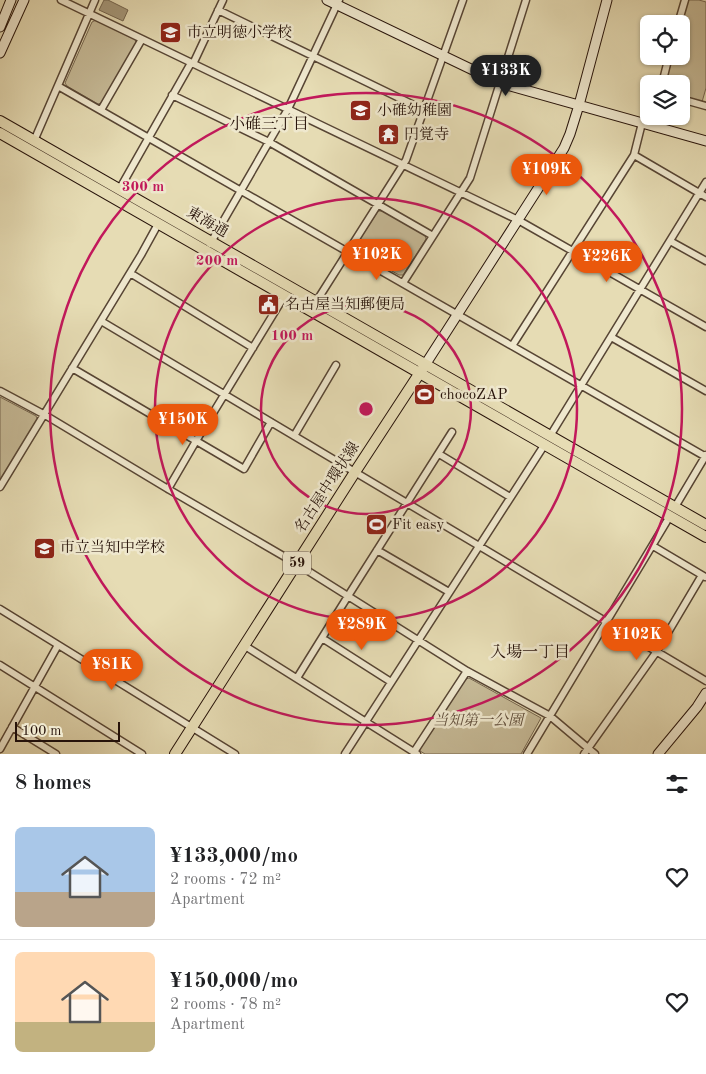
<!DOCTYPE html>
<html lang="en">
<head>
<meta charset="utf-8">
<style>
  body { margin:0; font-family:"Old Standard TT","Noto Serif JP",serif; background:#f6f6f6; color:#202124; height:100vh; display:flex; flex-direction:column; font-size:19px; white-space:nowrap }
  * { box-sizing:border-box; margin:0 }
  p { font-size:16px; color:#757577 }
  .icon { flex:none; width:28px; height:28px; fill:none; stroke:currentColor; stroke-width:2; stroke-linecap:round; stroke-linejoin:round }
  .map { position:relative; height:754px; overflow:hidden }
  .side { display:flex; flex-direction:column; background:#fff; flex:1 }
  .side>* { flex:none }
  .tools { position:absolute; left:640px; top:15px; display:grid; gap:10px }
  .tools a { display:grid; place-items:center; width:50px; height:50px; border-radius:8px; background:#fff; box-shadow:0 1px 4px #0004; font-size:25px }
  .scale { position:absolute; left:15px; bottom:12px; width:105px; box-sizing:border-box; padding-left:5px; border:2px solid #27130a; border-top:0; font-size:14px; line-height:18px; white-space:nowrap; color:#27130a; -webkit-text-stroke:4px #efe8ce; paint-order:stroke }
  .price { position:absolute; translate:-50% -42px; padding:0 11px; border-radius:18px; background:#ea580c; color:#fff; font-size:16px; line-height:32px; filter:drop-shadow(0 1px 2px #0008) }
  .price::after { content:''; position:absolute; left:50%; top:30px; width:15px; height:11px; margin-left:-8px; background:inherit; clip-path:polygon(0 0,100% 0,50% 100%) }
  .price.current { background:#222; color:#fff }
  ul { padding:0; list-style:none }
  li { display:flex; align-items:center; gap:15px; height:125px; padding:0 15px }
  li+li { border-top:1px solid #e0e0e0 }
  li span { display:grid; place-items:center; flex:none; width:140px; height:100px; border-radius:8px; color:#555 }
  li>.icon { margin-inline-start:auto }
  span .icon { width:60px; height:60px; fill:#fffc; stroke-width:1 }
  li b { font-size:21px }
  h2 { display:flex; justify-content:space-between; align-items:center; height:60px; padding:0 15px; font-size:21px }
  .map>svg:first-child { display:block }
  .green { fill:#c6ba97; stroke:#766650 }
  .water { fill:#a5987a; stroke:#73634d }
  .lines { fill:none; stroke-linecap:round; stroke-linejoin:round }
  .street-casing { stroke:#574534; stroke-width:9 }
  .secondary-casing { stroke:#27130a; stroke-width:11 }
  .primary-casing { stroke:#27130a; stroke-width:12 }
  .street { stroke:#efe8ce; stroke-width:6 }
  .secondary { stroke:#efe8ce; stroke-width:9 }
  .primary { stroke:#e6dcb4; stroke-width:10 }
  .ring { fill:none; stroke:#c2185b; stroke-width:2.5 }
  .labels { text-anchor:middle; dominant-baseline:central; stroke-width:5; stroke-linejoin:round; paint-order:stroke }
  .shield { fill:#efe8ce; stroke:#635345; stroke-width:1 }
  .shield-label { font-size:14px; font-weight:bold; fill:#27130a }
  .poi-label { font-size:15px; fill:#27130a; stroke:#efe8ce; text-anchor:start }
  .street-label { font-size:15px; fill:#27130a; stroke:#efe8ce }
  .park-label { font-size:15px; font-style:italic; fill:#5f4d3b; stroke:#efe8ce }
  .neighbourhood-label { font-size:16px; fill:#27130a; stroke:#efe8ce }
  .centre { fill:#c2185b; stroke:#efe8ce; stroke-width:2.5 }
  .ring-label { font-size:15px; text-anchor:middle; font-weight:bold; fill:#c2185b; stroke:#efe8ce; stroke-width:5; stroke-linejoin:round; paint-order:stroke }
</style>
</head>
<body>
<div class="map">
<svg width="706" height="754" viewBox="0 0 706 754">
  <rect width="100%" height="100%" fill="#e6dcb4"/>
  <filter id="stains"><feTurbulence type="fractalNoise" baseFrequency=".004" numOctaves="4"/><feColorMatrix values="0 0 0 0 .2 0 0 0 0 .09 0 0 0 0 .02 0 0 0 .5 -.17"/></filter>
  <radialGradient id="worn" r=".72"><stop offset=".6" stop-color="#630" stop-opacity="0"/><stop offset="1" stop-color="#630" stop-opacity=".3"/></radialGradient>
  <path class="green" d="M688,0H699L706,2V88L702,102L681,95V84H665L673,56H681V24Z
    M96,20L135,39L136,43L102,103L98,104L67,86L65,83L92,22Z
    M378,211H382L425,235L426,239L403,275H399L356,251L355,247Z
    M0,397L36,416L38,420L0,481Z
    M469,678L541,718L521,754H425L420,751V749L466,679Z"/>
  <path class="water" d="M104,0H108L128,10L123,21L99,10Z"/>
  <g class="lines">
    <defs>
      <path id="street" d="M61,0L518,220L706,327
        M218,10L424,110
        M678,24L685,0
        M193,64L223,0
        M662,84L669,56
        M58,86L706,457
        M172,95L269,142L433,236
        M681,99L706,106
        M101,110L142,39
        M34,141L95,0
        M634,155L706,197
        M119,190L191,63
        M670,241L706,261
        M210,244L288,109L339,0
        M130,273L253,348
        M403,283L470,178L526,0
        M316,302L406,160L463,0
        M101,321L706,681
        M611,337L706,391
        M512,346L634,155L642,123
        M72,368L244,469L271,422
        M0,391L45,415L168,489L297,564L467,671L550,716L595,754
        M294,436L336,365
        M550,436L706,182
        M439,454L510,497
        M0,487L141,255L158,224
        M168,489L196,441L285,295
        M675,507L706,455
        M653,546L705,577
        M377,550L449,592
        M0,609L235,754
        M322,638L391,682
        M245,646L417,754
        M0,665L142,754
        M297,678L348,596L452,432
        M12,727L56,754
        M0,749L58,645
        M414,752L467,671
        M345,754L545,444
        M527,754L670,516
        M584,754L657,651L702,575"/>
      <path id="secondary" d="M327,0L500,83L706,141
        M0,27L11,0
        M0,53L24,0
        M425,365L564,148L570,134L579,105L607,0
        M658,754L697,707L706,693"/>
      <path id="primary" d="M0,121L706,525
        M0,133L706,537
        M175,754L355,472L423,368"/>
    </defs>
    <use href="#street" class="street-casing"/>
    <use href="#secondary" class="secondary-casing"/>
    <use href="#primary" class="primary-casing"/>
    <use href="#street" class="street"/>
    <use href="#secondary" class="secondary"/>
    <use href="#primary" class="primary"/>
  </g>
  <g class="ring">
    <circle cx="366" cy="409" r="105"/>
    <circle cx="366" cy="409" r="211"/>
    <circle cx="366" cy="409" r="316"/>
  </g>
  <defs>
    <symbol id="school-square" viewBox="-11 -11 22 22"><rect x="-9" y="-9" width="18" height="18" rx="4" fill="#8f2418" stroke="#efe8ce"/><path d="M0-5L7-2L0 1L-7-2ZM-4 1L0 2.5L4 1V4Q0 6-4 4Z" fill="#fff"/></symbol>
    <symbol id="temple-square" viewBox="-11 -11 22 22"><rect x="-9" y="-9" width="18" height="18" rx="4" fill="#8f2418" stroke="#efe8ce"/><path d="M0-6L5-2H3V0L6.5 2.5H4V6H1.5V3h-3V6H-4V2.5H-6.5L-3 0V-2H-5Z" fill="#fff"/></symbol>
    <symbol id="civic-square" viewBox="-11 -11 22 22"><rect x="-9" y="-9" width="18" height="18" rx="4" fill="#8f2418" stroke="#efe8ce"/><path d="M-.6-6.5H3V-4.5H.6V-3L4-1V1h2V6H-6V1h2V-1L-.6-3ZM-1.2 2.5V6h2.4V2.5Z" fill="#fff"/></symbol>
    <symbol id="stadium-square" viewBox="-11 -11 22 22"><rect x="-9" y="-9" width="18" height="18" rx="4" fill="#8f2418" stroke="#efe8ce"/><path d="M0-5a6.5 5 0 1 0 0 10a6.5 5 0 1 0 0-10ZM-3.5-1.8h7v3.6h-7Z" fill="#fff"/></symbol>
  </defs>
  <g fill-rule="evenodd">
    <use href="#school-square" x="158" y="20" width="25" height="25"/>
    <use href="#school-square" x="348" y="98" width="25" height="25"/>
    <use href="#temple-square" x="376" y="122" width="25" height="25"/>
    <use href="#civic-square" x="256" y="292" width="25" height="25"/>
    <use href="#stadium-square" x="412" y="382" width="25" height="25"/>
    <use href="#stadium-square" x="364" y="512" width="25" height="25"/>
    <use href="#school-square" x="32" y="536" width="25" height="25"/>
  </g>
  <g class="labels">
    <rect class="shield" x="283" y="551.5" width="28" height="23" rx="4"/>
    <g class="shield-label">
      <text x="297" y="563">59</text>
    </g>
    <g class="poi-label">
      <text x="187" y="33">市立明徳小学校</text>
      <text x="377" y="111">小碓幼稚園</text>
      <text x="404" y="135">円覚寺</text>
      <text x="285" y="305">名古屋当知郵便局</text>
      <text x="440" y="395">chocoZAP</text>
      <text x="392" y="525">Fit easy</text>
      <text x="60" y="548">市立当知中学校</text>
    </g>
    <g class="street-label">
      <text transform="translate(207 223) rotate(30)">東海通</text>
      <text transform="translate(328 488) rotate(-57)">名古屋中環状線</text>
    </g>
    <g class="park-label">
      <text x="478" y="721">当知第一公園</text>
    </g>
    <g class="neighbourhood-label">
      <text x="269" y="125">小碓三丁目</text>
      <text x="530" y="653">入場一丁目</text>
    </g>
  </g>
  <circle cx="366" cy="409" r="8" class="centre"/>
  <g class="ring-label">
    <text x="143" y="191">300 m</text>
    <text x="217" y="265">200 m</text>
    <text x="292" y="340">100 m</text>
  </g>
  <rect width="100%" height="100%" filter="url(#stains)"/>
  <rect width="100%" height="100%" fill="url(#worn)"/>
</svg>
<div class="tools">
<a><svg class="icon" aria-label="locate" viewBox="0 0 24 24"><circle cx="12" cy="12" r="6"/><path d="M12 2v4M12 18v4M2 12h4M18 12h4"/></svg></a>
<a><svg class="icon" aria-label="layers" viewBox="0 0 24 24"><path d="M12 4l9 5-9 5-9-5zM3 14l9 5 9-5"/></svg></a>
</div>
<div class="scale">100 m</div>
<b class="price current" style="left:506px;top:97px">¥133K</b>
<b class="price" style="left:547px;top:196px">¥109K</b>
<b class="price" style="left:377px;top:281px">¥102K</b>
<b class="price" style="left:607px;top:283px">¥226K</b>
<b class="price" style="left:183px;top:446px">¥150K</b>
<b class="price" style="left:362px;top:651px">¥289K</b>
<b class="price" style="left:637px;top:661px">¥102K</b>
<b class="price" style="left:112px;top:691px">¥81K</b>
</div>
<section class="side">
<h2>8 homes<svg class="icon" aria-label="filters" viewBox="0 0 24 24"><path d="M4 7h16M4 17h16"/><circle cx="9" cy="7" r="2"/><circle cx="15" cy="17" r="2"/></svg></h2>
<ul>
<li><span style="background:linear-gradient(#a9c7e8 65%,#b9a48a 0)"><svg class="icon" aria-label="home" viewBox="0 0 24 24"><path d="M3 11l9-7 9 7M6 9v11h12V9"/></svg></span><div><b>¥133,000/mo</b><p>2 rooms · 72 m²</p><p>Apartment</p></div><svg class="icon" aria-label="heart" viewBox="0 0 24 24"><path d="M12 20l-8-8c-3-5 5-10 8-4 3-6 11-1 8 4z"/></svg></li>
<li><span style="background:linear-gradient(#ffd9b3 70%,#c2b280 0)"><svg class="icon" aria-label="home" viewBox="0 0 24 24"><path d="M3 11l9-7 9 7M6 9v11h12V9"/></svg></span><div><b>¥150,000/mo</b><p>2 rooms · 78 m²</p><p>Apartment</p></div><svg class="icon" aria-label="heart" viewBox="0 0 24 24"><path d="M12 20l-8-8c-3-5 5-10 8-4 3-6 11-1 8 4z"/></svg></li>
</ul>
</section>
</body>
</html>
